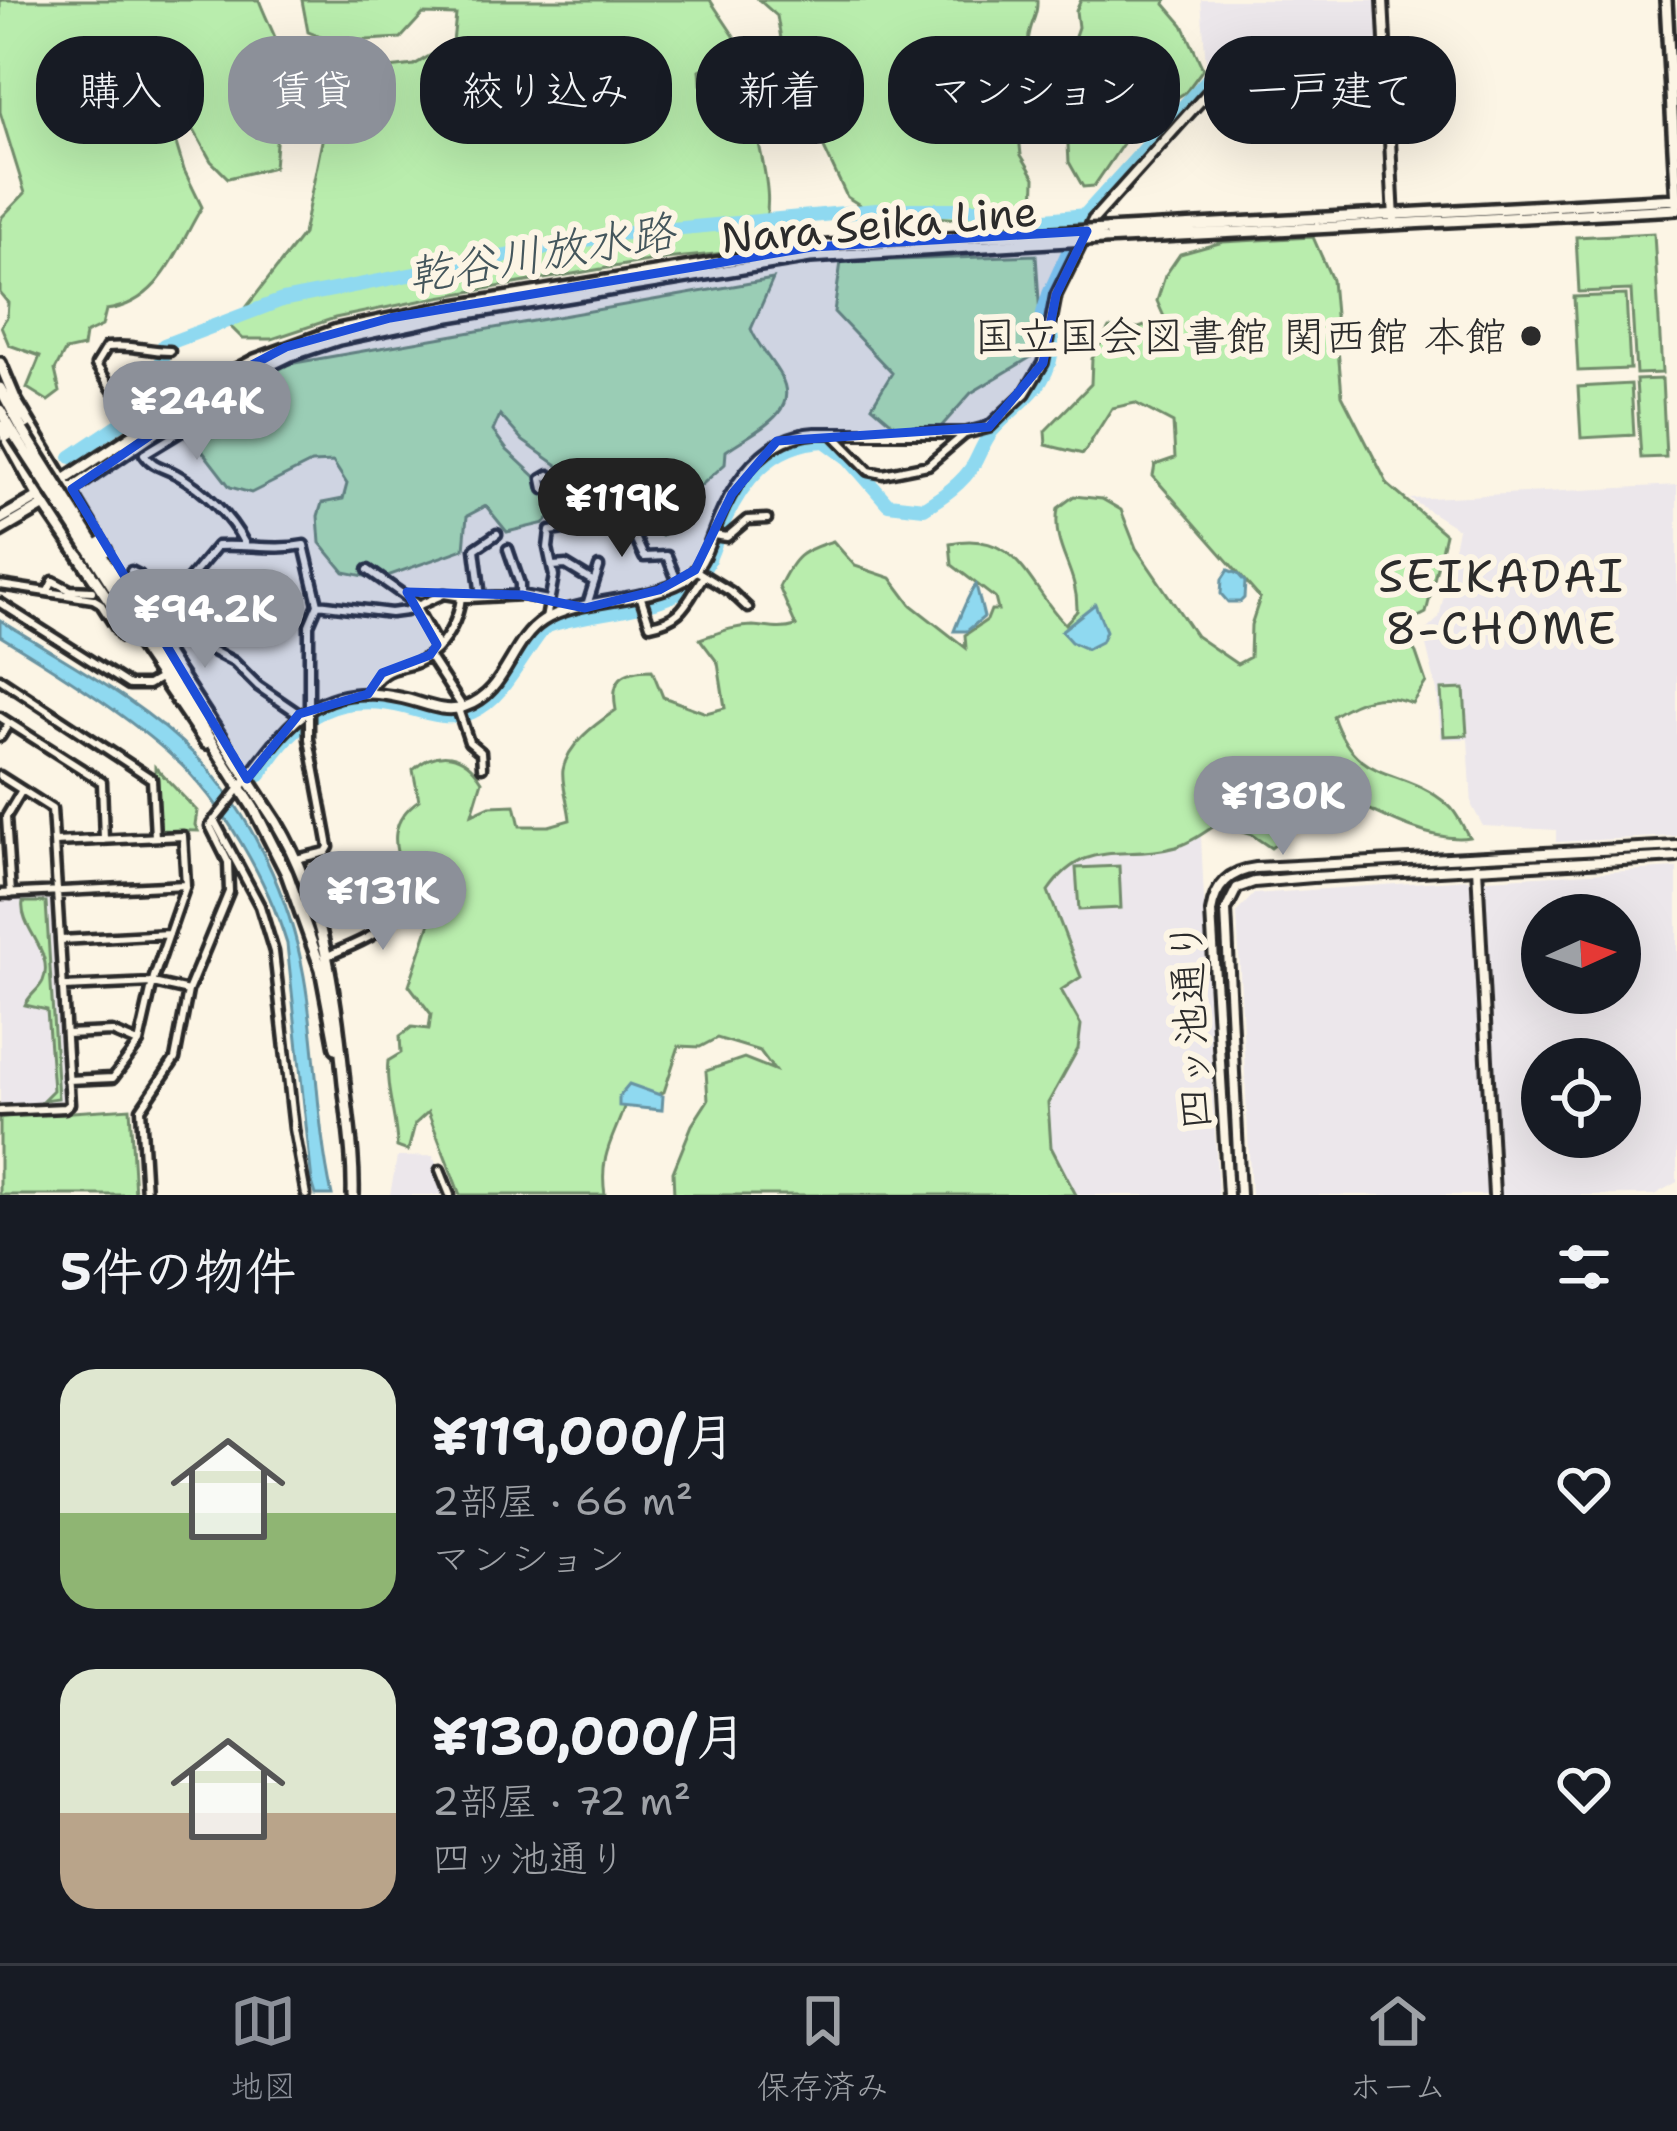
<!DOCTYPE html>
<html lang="ja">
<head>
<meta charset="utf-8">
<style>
  body { margin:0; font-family:"Shantell Sans","Klee One",sans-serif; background:#20242c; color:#f1f3f6; height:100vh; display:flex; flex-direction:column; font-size:45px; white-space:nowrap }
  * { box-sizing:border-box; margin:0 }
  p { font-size:39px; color:#9ea1a6 }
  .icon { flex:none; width:66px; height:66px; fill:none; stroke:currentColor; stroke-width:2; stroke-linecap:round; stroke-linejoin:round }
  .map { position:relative; height:1195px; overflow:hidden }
  .drawer { display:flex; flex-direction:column; background:#171b24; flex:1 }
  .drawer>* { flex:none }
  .top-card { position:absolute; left:36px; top:36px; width:1605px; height:108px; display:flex; gap:24px }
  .needle { width:78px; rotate:87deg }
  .buttons { position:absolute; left:1521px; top:894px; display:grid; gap:24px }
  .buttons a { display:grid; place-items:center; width:120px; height:120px; border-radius:50%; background:#171b24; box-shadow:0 12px 48px #0002; font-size:60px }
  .price { position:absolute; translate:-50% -102px; padding:0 27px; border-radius:42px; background:#8c9099; color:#fff; font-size:39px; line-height:78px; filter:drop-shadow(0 3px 6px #0008) }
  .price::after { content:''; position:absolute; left:50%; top:72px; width:36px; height:27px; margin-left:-18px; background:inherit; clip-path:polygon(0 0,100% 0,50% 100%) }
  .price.selected { background:#222; color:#fff }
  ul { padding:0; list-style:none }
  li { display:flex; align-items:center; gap:36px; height:300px; padding:0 60px }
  li span { display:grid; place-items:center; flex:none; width:336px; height:240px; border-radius:36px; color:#555 }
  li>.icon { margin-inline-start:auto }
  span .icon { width:144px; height:144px; fill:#fffc; stroke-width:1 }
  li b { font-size:51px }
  h2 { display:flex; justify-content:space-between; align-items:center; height:144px; padding:0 60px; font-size:51px }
  .chip { padding:0 42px; border-radius:48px; background:#171b24; box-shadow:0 12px 48px #0002; font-size:42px; line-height:108px }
  .chip.selected { background:#8c9099; color:#fff }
  .tabs { display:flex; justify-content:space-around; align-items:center; height:168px; border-top:3px solid #363941; background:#171b24; font-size:33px; color:#9ea1a6 }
  .tabs a { display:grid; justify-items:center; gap:6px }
  .tabs .selected { color:#8c9099 }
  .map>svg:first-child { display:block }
  .built { fill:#ece7eb; fill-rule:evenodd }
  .green { fill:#b9edad; stroke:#728c6c; stroke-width:3 }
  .water { fill:#8fd9f0; stroke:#6793a1; stroke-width:3 }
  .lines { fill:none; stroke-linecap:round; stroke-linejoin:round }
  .river { stroke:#8fd9f0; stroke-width:14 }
  .minor-casing { stroke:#2b2b2b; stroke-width:15 }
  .tertiary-casing { stroke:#2b2b2b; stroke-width:16 }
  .secondary-casing { stroke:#2b2b2b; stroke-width:16 }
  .primary-casing { stroke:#2b2b2b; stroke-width:18 }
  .trunk-casing { stroke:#2b2b2b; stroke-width:18 }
  .minor { stroke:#fcf5e5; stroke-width:6 }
  .tertiary { stroke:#fcf5e5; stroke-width:8 }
  .secondary { stroke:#fcf5e5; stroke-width:8 }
  .primary { stroke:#fcf5e5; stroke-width:9 }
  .trunk { stroke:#fcf5e5; stroke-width:9 }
  .primary-bridge-casing { stroke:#2b2b2b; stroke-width:18; stroke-linecap:butt }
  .trunk-bridge-casing { stroke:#2b2b2b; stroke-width:18; stroke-linecap:butt }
  .primary-bridge { stroke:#fcf5e5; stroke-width:9 }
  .trunk-bridge { stroke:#fcf5e5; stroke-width:9 }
  .marked { fill:#1d4ed8; fill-opacity:0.2; stroke:#1d4ed8; stroke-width:9; stroke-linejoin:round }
  .poi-dot { fill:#2b2b2b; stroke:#fcf5e5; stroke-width:4.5 }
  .labels { text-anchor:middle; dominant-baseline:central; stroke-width:12; stroke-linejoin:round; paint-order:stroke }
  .street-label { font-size:42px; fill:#2b2b2b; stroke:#fcf5e5 }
  .poi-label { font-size:42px; fill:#2b2b2b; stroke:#fcf5e5; text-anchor:end }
  .water-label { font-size:45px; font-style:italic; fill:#44565c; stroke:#fcf5e5 }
  .neighbourhood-label { font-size:45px; letter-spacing:3px; fill:#2b2b2b; stroke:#fcf5e5 }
</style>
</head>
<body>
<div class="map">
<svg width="1677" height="1195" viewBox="0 0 1677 1195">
  <rect width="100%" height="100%" fill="#fcf5e5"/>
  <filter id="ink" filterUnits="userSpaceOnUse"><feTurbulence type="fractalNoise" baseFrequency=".00833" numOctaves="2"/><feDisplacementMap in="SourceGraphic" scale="24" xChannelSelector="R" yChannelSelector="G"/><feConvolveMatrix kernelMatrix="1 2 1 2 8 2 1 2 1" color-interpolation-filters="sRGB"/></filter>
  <g filter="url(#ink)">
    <path class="built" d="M1201,0H1376L1379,67L1207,77Z
      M1677,485V836L1556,842V830L1483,826L1472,806L1468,739H1441L1437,691L1423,633L1439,618L1458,529L1410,499Z
      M1201,836L1218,1195H1076L1051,1147L1048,1103L1078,1049L1081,1025L1060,990L1048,891L1064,869L1099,854L1174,847Z
      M1677,868V1182L1654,1195H1500L1484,883L1487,879ZM1542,915H1620V993H1542ZM1542,1059H1620V1137H1542Z
      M1468,879L1472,883L1489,1195H1251L1237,912L1254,894Z
      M50,896L54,899L64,1100L0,1107V899Z
      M433,1156L448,1195H390L397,1157Z"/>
    <path class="green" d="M0,0H259C273,38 300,71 272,108L277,131L274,167L228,178L211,161L192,127L172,130L184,170L202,207C176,249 162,303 106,310L102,326L85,334L83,347L65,351L55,370L60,392L48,401L27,388L40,356L9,345L1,326L7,317L8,303L0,293V224L2,217L25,193L0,112Z
      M302,0H710L736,39L724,58L700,70L701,84L727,81L753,98C754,153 781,189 759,245L746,251L654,260L439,297L335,318L272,339H243L231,327L303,234L333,87L389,68L414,65L453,42L456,15L423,14L401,38L333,42L308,32Z
      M759,0H1037C1038,14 1033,18 1030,31C1025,48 1034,47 1023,71L1047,108L1019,136L1021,155L1035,178L1034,214L1014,224L923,216L884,220L847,197L786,67L777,16Z
      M1081,0H1166L1165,4L1183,25L1203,69L1186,92L1139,120L1094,186L1083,187L1069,162L1065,93L1073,75L1068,56L1078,27L1076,11Z
      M1654,233L1662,373L1636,374L1631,290L1579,292L1576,237Z
      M1313,237L1332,280L1342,395L1388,485L1445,534L1426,613L1399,627L1416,653L1426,682L1412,703C1382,692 1360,698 1333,716C1357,787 1401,764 1448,805C1457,812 1463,827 1469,837C1424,845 1352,798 1310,781L1286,797L1293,831L1271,848L1252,835L1217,824C1204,833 1191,842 1176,847C1123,862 1086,836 1048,891L1081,977L1061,990L1081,1025L1078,1049L1048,1103L1051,1147L1076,1195H674L673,1172L692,1125L708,1100L706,1071L744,1058L774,1070L760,1051L717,1038L700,1047L679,1046L664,1092L650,1098L628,1094C618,1134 598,1150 605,1195H460L428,1112L415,1124L408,1151L397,1147C397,1118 385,1090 388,1061L401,1053L400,1036L412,1027L429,1029L431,1014L409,985L442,887L403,873C392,843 390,820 419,800L413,770C438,747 464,752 482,781L472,814L490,806L515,805L520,826H549L570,820C569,805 561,783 563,770C568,743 596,724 616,710C610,679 622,670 652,670L663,697L706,713L725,708L718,663L700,639C718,633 733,626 753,626C769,627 779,631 796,626L779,587C794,556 800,551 833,541L855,566L891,578L911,605L966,648L965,635L987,620L991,610H998L995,598L952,565L950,543C1018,529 1027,585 1065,624L1077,611C1078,566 1051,551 1058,508L1074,496L1102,499L1121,510L1136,548L1196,636L1237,664L1250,657L1251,625L1260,598L1153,476L1155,465L1175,458L1173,423L1135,403L1112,408L1083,454L1046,445L1045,431L1091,384L1092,359L1109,328H1139L1165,319L1157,301L1165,276L1180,254L1223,242Z
      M1036,255L1041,332L1031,357L971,393L939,429L898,428L872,406L892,373L834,312L841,262Z
      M773,279L751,329C759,348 772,360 781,377C802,415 749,433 726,451L725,464L677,507L681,522L662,536L649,526L652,515L650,502L632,509L629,493L610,463H600L594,473L571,475L523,441L500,415L493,431L507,450L556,496L555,512L545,523L507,532L486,506L467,516L464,549L379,579L344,572L320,543L318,516L322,503L343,499L347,484L333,462L311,463L251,493L230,487L193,439L197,414L243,382L272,367Z
      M1626,295L1630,369L1578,371L1574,297Z
      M1662,379L1666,457L1641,458L1636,380Z
      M1631,384L1634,435L1581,438L1578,387Z
      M1464,689L1467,735L1444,736L1441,690Z
      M155,767L197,811L195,825L198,831L157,830Z
      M1119,866L1121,908L1079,910L1076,868Z
      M23,902H46L58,1098L43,1100L53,1090L47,1010L25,1005C29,995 39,990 43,981C55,952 19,928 23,902Z
      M130,1108L135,1195H0V1117Z"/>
    <path class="water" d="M1228,570L1238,574L1245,582L1244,598L1240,602H1228L1221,594L1222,579Z
      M976,585L984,617L967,631H954C958,621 969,592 976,585Z
      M1095,604L1106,631L1101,642L1087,649L1071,642L1061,631Z
      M0,620C66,662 141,700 196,756C252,814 290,898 304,976C317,1048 316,1123 332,1195H316L312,1182L287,944C268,882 223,801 173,757C125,714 55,669 0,636Z
      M629,1084L663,1096L662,1110L619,1106V1096Z"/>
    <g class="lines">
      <path class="river" d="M1044,327L1043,313L1049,294L1085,215L1210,77
        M71,457L157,399L164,345L282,300L618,234L887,209H987L1037,220L1085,215
        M260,775C296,715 338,690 408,708C429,714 452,721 472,712C505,698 522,653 545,627C588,610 661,613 695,581C708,568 713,548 720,531C740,483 770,443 825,441L848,458L888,504L924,508C942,497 963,483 974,464C980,453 984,441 992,431C1019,400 1054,386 1052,339"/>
      <defs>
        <path id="minor" d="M170,351C145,351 135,344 107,347L96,365L127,411L168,388L175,386C186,396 196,407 198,421L144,454C153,467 163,467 176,474C204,489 231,517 245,544
          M832,433L869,471L883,474L928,465L966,433
          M544,489L542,479L549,475
          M713,535L727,537L747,520L767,519
          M508,549L520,584V595
          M553,566L566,565L594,582
          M368,570L419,606
          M695,570L731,592L748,608
          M131,571L139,575L175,631L234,662L258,686L299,714
          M0,585L93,599L100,603L122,637L130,633
          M48,591L53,581L70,590L92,591
          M150,595L187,582L217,546C247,544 274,551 304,545L318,604L309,625V739L329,847L326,852L296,859
          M640,595L650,625C683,619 686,603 703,577
          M481,597L475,549L497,534
          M0,603L129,685H148L160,678
          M318,604L391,613L406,611L444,594L468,598L522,595L548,600
          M587,605L599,567
          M416,608L437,645
          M546,619L554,576L548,548L550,531L604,523L632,531L644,557L667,556L678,583
          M429,656L463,708
          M0,679L152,779L155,837
          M368,694C386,659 406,674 430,655C447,642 459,618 461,597
          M458,709L469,742L481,752L482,767
          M0,717L102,782L104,840
          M0,737L9,723
          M0,776L52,809L70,1104L65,1108L0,1111
          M214,820L260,906L274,952L294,1129L306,1195
          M55,842L183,836L186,885L154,977L139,1043L113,1078L68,1080
          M0,894L186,885
          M11,894L6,817L22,790
          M61,940L169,934
          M328,956C350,945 385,936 393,911
          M64,987L153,983L188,991
          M66,1034L112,1032L138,1043
          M440,1170L450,1195
          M146,1195L141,1109L175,1059L188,991L229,892L228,862L210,826L240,788"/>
        <path id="tertiary" d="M1383,0L1394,220
          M240,788C286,728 314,678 402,698C422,702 443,714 464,707C507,693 509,643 543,621C577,598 643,603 683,581C699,571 706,553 712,536C730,487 760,437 815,433H966L989,427L1025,393L1043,363L1056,295L1093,220L1219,80L1387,72
          M1477,867L1494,1195"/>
        <path id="secondary" d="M1228,1195L1211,912C1215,885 1230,871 1256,868L1677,846
          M1240,1195L1226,910L1237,888L1254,882L1313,877L1677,857"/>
        <path id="primary" d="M1666,0L1677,204
          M1106,230L1677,199
          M1103,239L1677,209
          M61,482L215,381L255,360L337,330L449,307L812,247L1016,235
          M0,519L42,495
          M0,531L72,489L218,390L291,355L339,339L449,316L810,257L1017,244"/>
        <path id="trunk" d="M0,363L16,401L106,551
          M0,388L23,431
          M0,410L15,436
          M0,426L39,497L206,743
          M93,542L276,822C324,903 335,991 344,1083C348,1121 354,1157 353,1195
          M87,546L254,809L287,874L321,969L336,1048"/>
      </defs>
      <use href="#minor" class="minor-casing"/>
      <use href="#tertiary" class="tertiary-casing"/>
      <use href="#secondary" class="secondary-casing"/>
      <use href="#primary" class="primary-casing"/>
      <use href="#trunk" class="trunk-casing"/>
      <use href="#minor" class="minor"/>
      <use href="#tertiary" class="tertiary"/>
      <use href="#secondary" class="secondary"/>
      <use href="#primary" class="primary"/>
      <use href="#trunk" class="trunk"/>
      <defs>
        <path id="primary-bridge" d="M1016,235L1106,230
          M1017,244L1103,239"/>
        <path id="trunk-bridge" d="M23,431L93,542
          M15,436L87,546"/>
      </defs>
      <use href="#primary-bridge" class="primary-bridge-casing"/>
      <use href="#trunk-bridge" class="trunk-bridge-casing"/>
      <use href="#primary-bridge" class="primary-bridge"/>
      <use href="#trunk-bridge" class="trunk-bridge"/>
    </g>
  </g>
  <path class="marked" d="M1087,231L1056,295L1043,363L989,427L777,441L732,494L695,570L659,590L585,608L522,595L407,592L437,645L430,655L382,673L368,694L299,714L247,779L72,489L193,406L187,399L286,347L390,318L812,247Z"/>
  <circle class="poi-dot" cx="1531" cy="336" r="12"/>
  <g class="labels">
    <g class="street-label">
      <text transform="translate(879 224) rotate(-5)">Nara Seika Line</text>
      <text transform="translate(1190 1025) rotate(-93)">四ッ池通り</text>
    </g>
    <g class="poi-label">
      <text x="1507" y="336">国立国会図書館 関西館 本館</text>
    </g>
    <g class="water-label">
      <text transform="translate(541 253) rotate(-10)">乾谷川放水路</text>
    </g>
    <g class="neighbourhood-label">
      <text x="1502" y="576">SEIKADAI<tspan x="1502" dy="52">8-CHOME</tspan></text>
    </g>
  </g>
</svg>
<div class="buttons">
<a><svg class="needle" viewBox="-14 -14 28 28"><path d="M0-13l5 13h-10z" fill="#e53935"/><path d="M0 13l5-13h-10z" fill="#9ea1a6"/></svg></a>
<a><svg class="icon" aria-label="locate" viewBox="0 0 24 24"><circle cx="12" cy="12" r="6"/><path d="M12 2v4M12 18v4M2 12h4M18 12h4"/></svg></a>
</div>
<b class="price" style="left:197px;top:463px">¥244K</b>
<b class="price selected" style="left:622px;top:560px">¥119K</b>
<b class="price" style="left:205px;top:671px">¥94.2K</b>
<b class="price" style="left:1283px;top:858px">¥130K</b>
<b class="price" style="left:383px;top:953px">¥131K</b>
<div class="top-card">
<a class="chip">購入</a>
<a class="chip selected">賃貸</a>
<a class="chip">絞り込み</a>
<a class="chip">新着</a>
<a class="chip">マンション</a>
<a class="chip">一戸建て</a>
</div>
</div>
<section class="drawer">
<h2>5件の物件<svg class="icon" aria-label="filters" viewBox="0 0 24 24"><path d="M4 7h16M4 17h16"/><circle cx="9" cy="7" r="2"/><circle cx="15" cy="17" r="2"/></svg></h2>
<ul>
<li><span style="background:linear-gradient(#dfe7d0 60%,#8fb573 0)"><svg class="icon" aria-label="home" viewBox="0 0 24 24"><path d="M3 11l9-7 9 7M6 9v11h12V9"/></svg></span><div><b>¥119,000/月</b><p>2部屋 · 66 m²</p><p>マンション</p></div><svg class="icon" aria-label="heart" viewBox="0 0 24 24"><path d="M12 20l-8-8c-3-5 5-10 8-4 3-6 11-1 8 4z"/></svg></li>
<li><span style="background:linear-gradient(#dfe7d0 60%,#b9a48a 0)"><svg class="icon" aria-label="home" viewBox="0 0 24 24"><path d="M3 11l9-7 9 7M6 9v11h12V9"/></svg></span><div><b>¥130,000/月</b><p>2部屋 · 72 m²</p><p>四ッ池通り</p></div><svg class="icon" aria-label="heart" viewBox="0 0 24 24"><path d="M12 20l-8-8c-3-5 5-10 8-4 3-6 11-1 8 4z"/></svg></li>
</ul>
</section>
<nav class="tabs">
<a class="selected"><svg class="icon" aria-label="map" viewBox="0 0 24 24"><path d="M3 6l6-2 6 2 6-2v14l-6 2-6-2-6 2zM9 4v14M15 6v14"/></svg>地図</a>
<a><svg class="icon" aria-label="saved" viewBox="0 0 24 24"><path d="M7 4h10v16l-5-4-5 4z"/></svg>保存済み</a>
<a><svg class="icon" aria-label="home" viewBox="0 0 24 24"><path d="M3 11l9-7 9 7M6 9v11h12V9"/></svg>ホーム</a>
</nav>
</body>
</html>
